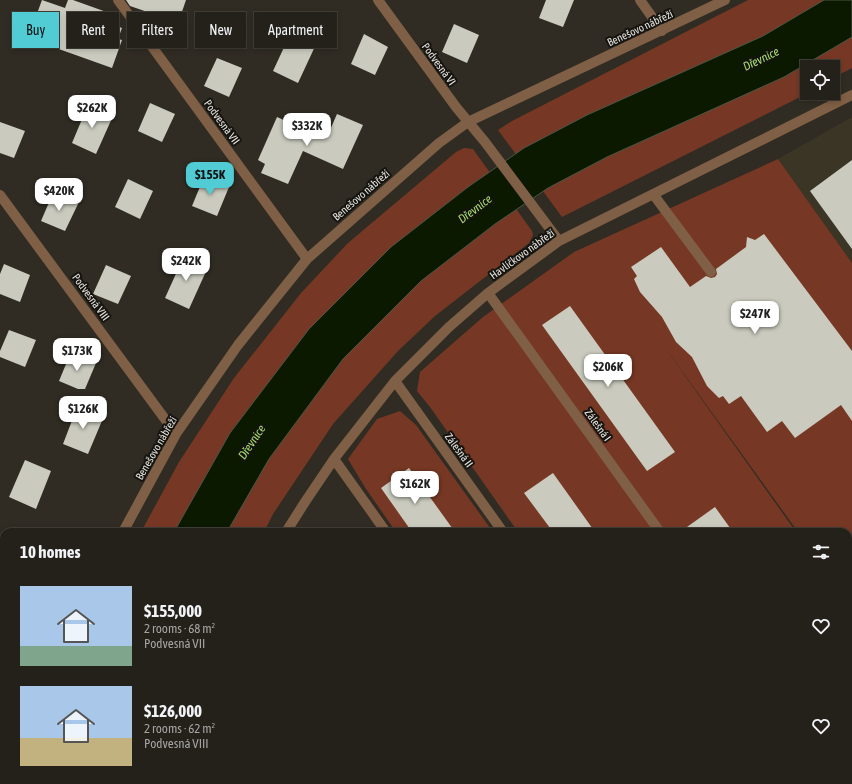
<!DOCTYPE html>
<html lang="en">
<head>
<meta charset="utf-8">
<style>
  body { margin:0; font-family:"Asap Condensed",sans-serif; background:#2c2923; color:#f1f3f6; height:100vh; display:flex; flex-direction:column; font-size:15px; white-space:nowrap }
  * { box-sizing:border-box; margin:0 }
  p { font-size:13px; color:#a3a3a2 }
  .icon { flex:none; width:22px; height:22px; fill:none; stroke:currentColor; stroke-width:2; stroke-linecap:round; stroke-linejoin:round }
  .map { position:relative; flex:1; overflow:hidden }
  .panel { position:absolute; left:0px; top:528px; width:852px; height:256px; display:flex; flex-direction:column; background:#24211a; border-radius:12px 12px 0 0; box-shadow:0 2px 6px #0003,0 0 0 1px #413e39 }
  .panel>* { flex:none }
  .top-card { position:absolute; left:12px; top:12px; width:400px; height:36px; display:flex; gap:8px }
  .buttons { position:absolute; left:800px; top:60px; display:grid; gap:8px }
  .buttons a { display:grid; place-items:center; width:40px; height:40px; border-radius:0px; background:#24211a; box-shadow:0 2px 6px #0003,0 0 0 1px #413e39; font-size:20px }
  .price { position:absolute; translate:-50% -34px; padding:0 9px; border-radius:8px; background:#fff; color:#222; font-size:13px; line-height:26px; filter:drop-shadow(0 1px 2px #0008) }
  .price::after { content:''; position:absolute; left:50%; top:24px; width:12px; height:9px; margin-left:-6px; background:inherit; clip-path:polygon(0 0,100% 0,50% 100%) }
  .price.active { background:#51ccd4; color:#111 }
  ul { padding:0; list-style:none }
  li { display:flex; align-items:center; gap:12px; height:100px; padding:0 20px }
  li span { display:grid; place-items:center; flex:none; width:112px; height:80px; border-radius:0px; color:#555 }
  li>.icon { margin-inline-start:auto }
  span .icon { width:48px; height:48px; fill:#fffc; stroke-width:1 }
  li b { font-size:17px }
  h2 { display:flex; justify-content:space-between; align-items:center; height:48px; padding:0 20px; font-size:17px }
  .pill { padding:0 14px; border-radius:0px; background:#24211a; box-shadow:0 2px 6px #0003,0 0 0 1px #413e39; font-size:14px; line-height:36px }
  .pill.active { background:#51ccd4; color:#111 }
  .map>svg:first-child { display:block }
  .built { fill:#3b3526 }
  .green { fill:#763824 }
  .water { fill:#0c1901; stroke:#4d5643 }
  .building { fill:#cacbbe }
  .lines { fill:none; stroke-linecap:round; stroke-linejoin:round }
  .minor { stroke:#7f5f45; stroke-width:10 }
  .labels { text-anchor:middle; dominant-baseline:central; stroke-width:4; stroke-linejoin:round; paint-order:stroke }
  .street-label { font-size:11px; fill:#e6e3dd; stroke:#161410 }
  .water-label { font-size:12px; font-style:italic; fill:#a5df6e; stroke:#161410 }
</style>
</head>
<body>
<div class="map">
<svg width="852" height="784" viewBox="0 0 852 784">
  <rect width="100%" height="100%" fill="#302c23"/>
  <path class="built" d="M852,117V263L778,159Z"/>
  <path class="green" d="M748,0H852V68L833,78V67H807L808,93L562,217L498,130L512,121Z
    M464,148L473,149L532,231L533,235L529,243L435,316L398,351L333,424L273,514L264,532H141L179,462L234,378L301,293L348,243L456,152Z
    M778,159L852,263V608L848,603V532H798L661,342L796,532H518L430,407L417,391L420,372L483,317L574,252Z
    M400,411L416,425L493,532H396L366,489L348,459L377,419Z
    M848,605L852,610V784H701L698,780H848Z
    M4,762V780H124L122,784H0V767Z
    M557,780H669L672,784H560Z"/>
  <path class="water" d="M824,0H852V37L784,77L607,157L548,188L495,224L421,281L343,359L269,459L227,532H174L230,433L309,329L391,247L468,187L524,148L587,115L763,36Z
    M29,780H85L82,784H26Z"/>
  <path class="building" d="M42,0L65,8L68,0H73L112,14L109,23L122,28L118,39L122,40L112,68L28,38Z
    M126,0H186L174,35L157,29L162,17L130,6Z
    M546,0H574L563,27L539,18Z
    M454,24L479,35L467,63L442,52Z
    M293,28L318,40L298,83L273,71Z
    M364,34L388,47L375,75L351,64Z
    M217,58L242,68L229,97L204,86Z
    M150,103L175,114L162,142L138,131Z
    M88,105L113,116L96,154L72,143Z
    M337,114L363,125L343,169L303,151L288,184L261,173L265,164L258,160L277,117L326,139Z
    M0,122L25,131L14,158L0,153Z
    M852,160V249L810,191Z
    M204,177L229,187L217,216L192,206Z
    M128,179L153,191L140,219L115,207Z
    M53,193L78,204L65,231L41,221Z
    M764,234L852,351V421L841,405L795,438L782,421L767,432L741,396L729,404L723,396L719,398L707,386L692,357L676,342L662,317L640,292L634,279L637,276L631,267L661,247L690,287L706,276L711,278L715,277L717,274L716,269L746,247L747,237L755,240Z
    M184,256L208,267L189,309L165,298Z
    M4,264L30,275L20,302L0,294V274Z
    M106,265L131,276L118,304L93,294Z
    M570,306L675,452L647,471L542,325Z
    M9,330L36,340L25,367L0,357V351Z
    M71,352L96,363L85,389H78L59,381Z
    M78,405L104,416L88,454L63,444Z
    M25,460L51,471L36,509L9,497Z
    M409,468L455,532H412L381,488Z
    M553,473L595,532H553L524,493Z
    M715,507L733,532H680Z"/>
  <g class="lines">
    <path class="minor" d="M118,0L307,259
      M378,0L456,107L485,142L559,241
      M640,0L662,31
      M653,194L711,272
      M0,195L176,434
      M488,293L660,532
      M395,381L503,532
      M334,459L386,532
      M123,532L176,434L238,345L307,259L439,143L468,122L725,0
      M286,532L305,502L334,459L395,381L449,327L488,293L559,241L852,95
      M0,552L4,558
      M0,742L4,737
      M156,780L159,784
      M420,780L423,784
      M684,780L687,784
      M839,780L842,784
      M145,784L148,780"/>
  </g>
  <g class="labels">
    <g class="street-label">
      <text transform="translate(640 28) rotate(-25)">Benešovo nábřeží</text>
      <text transform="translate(439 64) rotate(54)">Podvesná VI</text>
      <text transform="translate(222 122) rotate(54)">Podvesná VII</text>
      <text transform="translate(361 195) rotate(-41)">Benešovo nábřeží</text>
      <text transform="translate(522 254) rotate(-36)">Havlíčkovo nábřeží</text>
      <text transform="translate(91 297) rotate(54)">Podvesná VIII</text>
      <text transform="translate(598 425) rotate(54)">Zálešná I</text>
      <text transform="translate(156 448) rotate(-60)">Benešovo nábřeží</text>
      <text transform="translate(459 450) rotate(54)">Zálešná II</text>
    </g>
    <g class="water-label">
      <text transform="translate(761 59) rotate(-26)">Dřevnice</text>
      <text transform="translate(475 209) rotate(-37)">Dřevnice</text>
      <text transform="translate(252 442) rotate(-56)">Dřevnice</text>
    </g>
  </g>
</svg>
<div class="buttons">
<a><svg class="icon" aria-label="locate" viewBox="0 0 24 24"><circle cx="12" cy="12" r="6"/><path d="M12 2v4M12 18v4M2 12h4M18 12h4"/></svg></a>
</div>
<b class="price" style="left:92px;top:129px">$262K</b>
<b class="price" style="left:307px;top:147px">$332K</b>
<b class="price active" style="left:210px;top:196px">$155K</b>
<b class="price" style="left:59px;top:212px">$420K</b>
<b class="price" style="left:186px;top:282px">$242K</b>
<b class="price" style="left:755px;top:335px">$247K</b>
<b class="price" style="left:77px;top:372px">$173K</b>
<b class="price" style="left:608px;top:388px">$206K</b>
<b class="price" style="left:83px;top:430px">$126K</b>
<b class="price" style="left:415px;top:505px">$162K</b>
<div class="top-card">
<a class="pill active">Buy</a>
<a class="pill">Rent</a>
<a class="pill">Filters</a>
<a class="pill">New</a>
<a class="pill">Apartment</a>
</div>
<section class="panel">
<h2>10 homes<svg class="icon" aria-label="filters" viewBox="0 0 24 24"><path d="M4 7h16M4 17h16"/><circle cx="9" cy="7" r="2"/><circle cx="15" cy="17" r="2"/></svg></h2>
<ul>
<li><span style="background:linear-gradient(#a9c7e8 75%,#7fa58c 0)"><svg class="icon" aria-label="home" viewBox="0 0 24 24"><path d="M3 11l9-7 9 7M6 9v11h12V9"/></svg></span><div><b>$155,000</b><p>2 rooms · 68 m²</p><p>Podvesná VII</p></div><svg class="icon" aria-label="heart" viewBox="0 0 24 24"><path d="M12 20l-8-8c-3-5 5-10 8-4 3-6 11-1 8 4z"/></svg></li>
<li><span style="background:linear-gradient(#a9c7e8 65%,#c2b280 0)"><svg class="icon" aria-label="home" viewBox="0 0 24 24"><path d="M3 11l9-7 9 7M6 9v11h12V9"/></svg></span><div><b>$126,000</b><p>2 rooms · 62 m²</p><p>Podvesná VIII</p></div><svg class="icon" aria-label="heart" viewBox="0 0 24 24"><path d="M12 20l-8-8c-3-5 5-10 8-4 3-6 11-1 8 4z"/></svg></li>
</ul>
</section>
</div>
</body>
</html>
